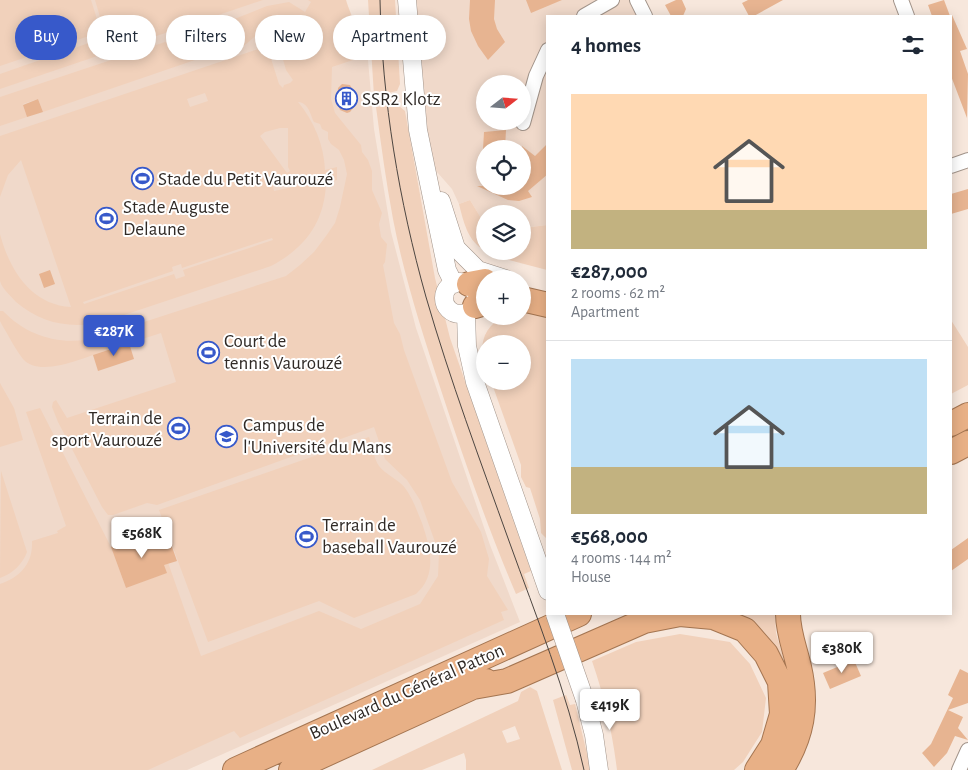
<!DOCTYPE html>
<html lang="en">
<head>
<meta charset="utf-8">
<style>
  body { margin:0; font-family:"Alegreya Sans",sans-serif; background:#f6f6f7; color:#1f2937; height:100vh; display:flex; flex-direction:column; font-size:19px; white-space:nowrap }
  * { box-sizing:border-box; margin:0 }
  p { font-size:16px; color:#747a83 }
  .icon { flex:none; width:28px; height:28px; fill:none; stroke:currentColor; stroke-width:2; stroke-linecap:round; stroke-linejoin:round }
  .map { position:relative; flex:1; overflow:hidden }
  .drawer { position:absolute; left:546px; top:15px; width:406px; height:600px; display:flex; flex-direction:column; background:#fff; border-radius:0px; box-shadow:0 2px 12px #0003 }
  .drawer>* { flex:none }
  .banner { position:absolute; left:15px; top:15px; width:456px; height:45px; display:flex; gap:10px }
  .needle { width:32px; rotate:73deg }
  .buttons { position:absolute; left:476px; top:75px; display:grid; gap:10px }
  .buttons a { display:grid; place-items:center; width:55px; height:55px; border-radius:50%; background:#fff; box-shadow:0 2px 12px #0003; font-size:25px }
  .price { position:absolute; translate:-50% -42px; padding:0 11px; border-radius:5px; background:#fff; color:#222; font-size:16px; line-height:32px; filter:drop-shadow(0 1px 2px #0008) }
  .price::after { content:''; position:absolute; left:50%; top:30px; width:15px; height:11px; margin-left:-8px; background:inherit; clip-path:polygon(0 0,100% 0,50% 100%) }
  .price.on { background:#3759ca; color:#fff }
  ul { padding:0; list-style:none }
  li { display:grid; align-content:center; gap:10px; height:265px; padding:0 25px }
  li+li { border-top:1px solid #e0e1e3 }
  li span { display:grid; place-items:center; height:155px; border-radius:0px; color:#555 }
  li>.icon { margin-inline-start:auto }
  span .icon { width:90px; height:90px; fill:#fffc; stroke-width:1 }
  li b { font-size:21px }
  h2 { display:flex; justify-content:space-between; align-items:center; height:60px; padding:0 25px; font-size:21px }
  .pill { padding:0 18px; border-radius:22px; background:#fff; box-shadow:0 2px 12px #0003; font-size:18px; line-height:45px }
  .pill.on { background:#3759ca; color:#fff }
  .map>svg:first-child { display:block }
  .built { fill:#f0d9ca; fill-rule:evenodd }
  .green { fill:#f1d1bb; fill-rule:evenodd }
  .building { fill:#e7b491 }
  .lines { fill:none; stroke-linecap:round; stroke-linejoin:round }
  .minor-casing { stroke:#a2948a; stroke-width:16 }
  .tertiary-casing { stroke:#a2948a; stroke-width:19 }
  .trunk-casing { stroke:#a47551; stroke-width:26 }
  .minor { stroke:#fff; stroke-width:14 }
  .tertiary { stroke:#fff; stroke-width:18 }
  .trunk { stroke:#e8b086; stroke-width:24 }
  .tram { stroke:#4d4641; stroke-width:1 }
  .tertiary-bridge-casing { stroke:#a2948a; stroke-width:19; stroke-linecap:butt }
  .tertiary-bridge { stroke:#fff; stroke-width:18 }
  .labels { text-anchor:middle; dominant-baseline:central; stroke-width:4; stroke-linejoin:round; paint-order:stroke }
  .poi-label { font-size:19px; fill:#302a26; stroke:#fff; text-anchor:start }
  .street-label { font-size:19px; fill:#302a26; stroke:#fff }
</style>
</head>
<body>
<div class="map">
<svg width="968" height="770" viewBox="0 0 968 770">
  <rect width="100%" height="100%" fill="#f7e7dc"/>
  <path class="built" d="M0,0H342L343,19L366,37L374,129L391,232L416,328L490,545L520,622L187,770H0Z
    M408,0H637L645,16H548L547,225L523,228L522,214H485V220L481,218L470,200L459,204L452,189L422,155ZM485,84H522V121H485ZM485,149H522V186H485Z"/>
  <path class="green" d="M0,0H91L101,32L0,66Z
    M95,0H263L0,89V74L106,37Z
    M308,0H346C349,11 361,35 360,44C360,48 357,52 355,56L356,59L332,67L331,99L335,113L361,145L362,152L368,160L372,171V190L382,213L379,224L381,237L387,244L385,262L383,265L394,323L400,334L404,350L452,482L481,532L489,559L487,576L508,610L501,612L504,620L240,738L234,731L148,770H0V584C20,577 33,564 32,541L58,533L57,531L66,526L26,412L40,408L111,547L126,588L166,573L151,532L139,536L136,530L137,525C142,521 147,521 154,523L201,656L319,611L361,629L420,604L438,576L439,553L420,500L407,480L385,459L374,427L157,505L147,503L113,515H108L102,507L58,422L52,407L53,402L56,400L67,418L176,382L161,333L115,348L110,333L286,276L300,265L314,252L326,236L335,223L340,207L347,174L344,160L339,150L331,144L328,139V132L322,129L320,124L314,122C310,114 309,103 298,102C314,121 324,145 325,170L337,167V180L326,184C324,223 305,248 271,266L103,322C71,329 42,324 16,302C11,296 2,289 0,281C0,269 0,247 0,234C9,269 31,305 71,307L21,160L8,175L0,197V136L267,46L279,84L283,88L284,85L290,83L293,80L286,70L282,56L275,49H271L270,34L261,31C250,40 244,49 230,51L227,49L43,112L38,99L23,104L27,117L0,126V97L237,18L267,6L289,2L305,12L311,2ZM205,93L208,101L190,107L187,99ZM280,128H288V167L290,171L287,173L260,136L265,132ZM300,176L302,185L274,191L272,182ZM272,238L273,240L183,270L185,276L176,279L174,274L84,304L83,302L173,271L172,267L181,264L182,268Z
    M368,0H395L400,84L397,91L374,96Z
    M394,105L399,106L405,111L435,278L450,338L531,571L524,574L529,588L516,594C487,526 463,457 440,387C422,332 404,276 393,219C386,182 381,144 376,107Z
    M470,200L481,218L485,220V250C468,243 463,220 459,204Z
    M547,225V270L509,260L489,251H522L523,228Z
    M0,311H3C30,339 66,347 103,336L108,350C87,356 40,379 23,359C15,349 9,336 2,325L0,321Z
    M523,311H534L547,316V539L541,533L540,519L530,488L526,487L521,477V465L491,381H522V344H485V365C478,346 484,326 503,317C508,315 517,316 522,316Z
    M951,320L968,347V385L951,394Z
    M0,383L14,408L23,440L0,447Z
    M369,437C372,445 374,459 379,466C386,475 398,479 405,488C413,499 417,511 422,523C430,547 438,575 416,594L354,618L319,601L208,642L159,510Z
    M1,471L27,552C22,565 13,573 0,578Z
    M731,614H775L776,633L790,681L773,643L750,621Z
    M680,634L730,642L750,664L766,698L762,732L743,762L734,770H617C612,731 605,699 592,661L636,642Z
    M530,687L537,691L562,770H466V760L464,753L422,770H372L518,701L521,692ZM515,726L520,739L507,743L502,731Z
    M566,695L570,705L575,704L591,770H572L553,700Z"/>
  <path class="building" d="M470,0H495L494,19L497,29L505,42L488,60L478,46L471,31L469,19Z
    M526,0H562L531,13Z
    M676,0H682L686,9L683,16H671L665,5Z
    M748,0H783L754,16H749L742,3Z
    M944,0L950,16H932L928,5Z
    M952,15L967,49L960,51L968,74L967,118L951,76Z
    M342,84L350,85L354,93V107L350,112L347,113L340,110L337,101L338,88Z
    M38,99L43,112L27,117L23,105Z
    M506,130L505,149H483L484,132Z
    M548,143V174L528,191L532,197L519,201L508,200L477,186H522V146L535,156Z
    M968,189V209L951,214V194Z
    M50,270L55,284L44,288L39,274Z
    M129,343L134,359L98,371L93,355Z
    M151,532L157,549L171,544L177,561L164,565L167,573L126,588L111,547Z
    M968,538V559L951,571V550Z
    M854,660L861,676L830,689L823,673Z
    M960,669L968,673V703L948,710L963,717L958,728L968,740L955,736L947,753L934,767L922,753L931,744L953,698L948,695Z"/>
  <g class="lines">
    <defs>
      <path id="minor" d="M637,0L645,16
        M901,0L907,16
        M584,16L612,0
        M523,123L536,76L548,50
        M951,166L968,160
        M959,770L968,750"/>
      <path id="tertiary" d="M407,0L418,130L447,270L454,284
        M441,201L456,248L478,270L506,279
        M444 298a16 16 0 1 1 32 0a16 16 0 1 1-32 0Z
        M466,313L467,346L475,382L548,591
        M585,700L594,735L599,770"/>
      <path id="trunk" d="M469,284L485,281
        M522,299L548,305
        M475,306L485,303
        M951,424L968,415
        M951,452L968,443
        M473,687L507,681L644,621L680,614L713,617L745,630L766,654L780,682L782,714L773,745L757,770
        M235,770L579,614
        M291,770L486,681
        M781,770C802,737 808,706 799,667C795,649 788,632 788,614"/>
    </defs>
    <use href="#minor" class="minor-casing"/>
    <use href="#tertiary" class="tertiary-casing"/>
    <use href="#trunk" class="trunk-casing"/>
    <use href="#minor" class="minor"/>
    <use href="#tertiary" class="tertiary"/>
    <use href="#trunk" class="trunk"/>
    <path class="tram" d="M380,0C382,100 399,201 426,297C450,380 480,460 509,541C536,616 567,692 584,770"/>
    <defs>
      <path id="tertiary-bridge" d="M555,614L585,700"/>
    </defs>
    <use href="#tertiary-bridge" class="tertiary-bridge-casing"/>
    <use href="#tertiary-bridge" class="tertiary-bridge"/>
  </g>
  <defs>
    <symbol id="building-ring" viewBox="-11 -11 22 22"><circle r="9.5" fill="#fff" stroke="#3759ca" stroke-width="1.5"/><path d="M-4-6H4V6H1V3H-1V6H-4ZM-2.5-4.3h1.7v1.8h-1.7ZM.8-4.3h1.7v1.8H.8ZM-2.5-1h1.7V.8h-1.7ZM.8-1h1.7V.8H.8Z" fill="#3759ca"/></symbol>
    <symbol id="stadium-ring" viewBox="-11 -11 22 22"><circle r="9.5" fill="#fff" stroke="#3759ca" stroke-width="1.5"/><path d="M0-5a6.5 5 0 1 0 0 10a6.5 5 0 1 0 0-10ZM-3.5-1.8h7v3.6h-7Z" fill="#3759ca"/></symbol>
    <symbol id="university-ring" viewBox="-11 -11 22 22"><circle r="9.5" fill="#fff" stroke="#3759ca" stroke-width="1.5"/><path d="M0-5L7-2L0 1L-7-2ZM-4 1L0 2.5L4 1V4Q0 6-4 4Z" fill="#3759ca"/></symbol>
  </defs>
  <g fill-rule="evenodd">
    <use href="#building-ring" x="334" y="86" width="25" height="25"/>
    <use href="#stadium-ring" x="130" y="166" width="25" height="25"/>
    <use href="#stadium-ring" x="94" y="206" width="25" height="25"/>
    <use href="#stadium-ring" x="196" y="340" width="25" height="25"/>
    <use href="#stadium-ring" x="166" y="416" width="25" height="25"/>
    <use href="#university-ring" x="214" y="424" width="25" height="25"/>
    <use href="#stadium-ring" x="294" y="524" width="25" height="25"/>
  </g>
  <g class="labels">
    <g class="poi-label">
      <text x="362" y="99">SSR2 Klotz</text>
      <text x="158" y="179">Stade du Petit Vaurouzé</text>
      <text x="123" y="207">Stade Auguste<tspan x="123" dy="22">Delaune</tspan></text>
      <text x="224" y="341">Court de<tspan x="224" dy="22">tennis Vaurouzé</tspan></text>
      <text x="162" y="418" text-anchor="end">Terrain de<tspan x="162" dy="22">sport Vaurouzé</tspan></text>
      <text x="243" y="425">Campus de<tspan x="243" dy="22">l'Université du Mans</tspan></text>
      <text x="322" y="525">Terrain de<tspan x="322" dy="22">baseball Vaurouzé</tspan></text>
    </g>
    <g class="street-label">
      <text transform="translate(407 692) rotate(-24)">Boulevard du Général Patton</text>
    </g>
  </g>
</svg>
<div class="buttons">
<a><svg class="needle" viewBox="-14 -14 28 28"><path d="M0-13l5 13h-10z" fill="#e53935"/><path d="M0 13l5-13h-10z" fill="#747a83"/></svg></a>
<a><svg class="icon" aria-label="locate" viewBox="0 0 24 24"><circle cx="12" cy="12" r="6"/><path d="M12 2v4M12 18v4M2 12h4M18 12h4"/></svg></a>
<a><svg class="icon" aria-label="layers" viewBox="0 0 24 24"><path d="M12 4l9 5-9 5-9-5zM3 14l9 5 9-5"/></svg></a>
<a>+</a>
<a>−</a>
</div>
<b class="price on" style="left:114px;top:357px">€287K</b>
<b class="price" style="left:142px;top:559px">€568K</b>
<b class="price" style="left:842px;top:674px">€380K</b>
<b class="price" style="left:610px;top:731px">€419K</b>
<div class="banner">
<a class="pill on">Buy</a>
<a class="pill">Rent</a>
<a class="pill">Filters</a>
<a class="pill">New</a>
<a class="pill">Apartment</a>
</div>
<section class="drawer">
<h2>4 homes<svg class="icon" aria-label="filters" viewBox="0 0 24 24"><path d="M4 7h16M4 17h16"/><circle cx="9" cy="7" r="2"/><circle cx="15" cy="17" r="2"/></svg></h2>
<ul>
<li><span style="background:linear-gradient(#ffd9b3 75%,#c2b280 0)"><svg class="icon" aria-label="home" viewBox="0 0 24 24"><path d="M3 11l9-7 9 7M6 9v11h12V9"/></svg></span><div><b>€287,000</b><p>2 rooms · 62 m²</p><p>Apartment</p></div></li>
<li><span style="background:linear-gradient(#bfe0f5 70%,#c2b280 0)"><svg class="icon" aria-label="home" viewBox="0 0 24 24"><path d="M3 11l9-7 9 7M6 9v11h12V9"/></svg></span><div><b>€568,000</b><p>4 rooms · 144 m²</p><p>House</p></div></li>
</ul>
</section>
</div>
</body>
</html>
